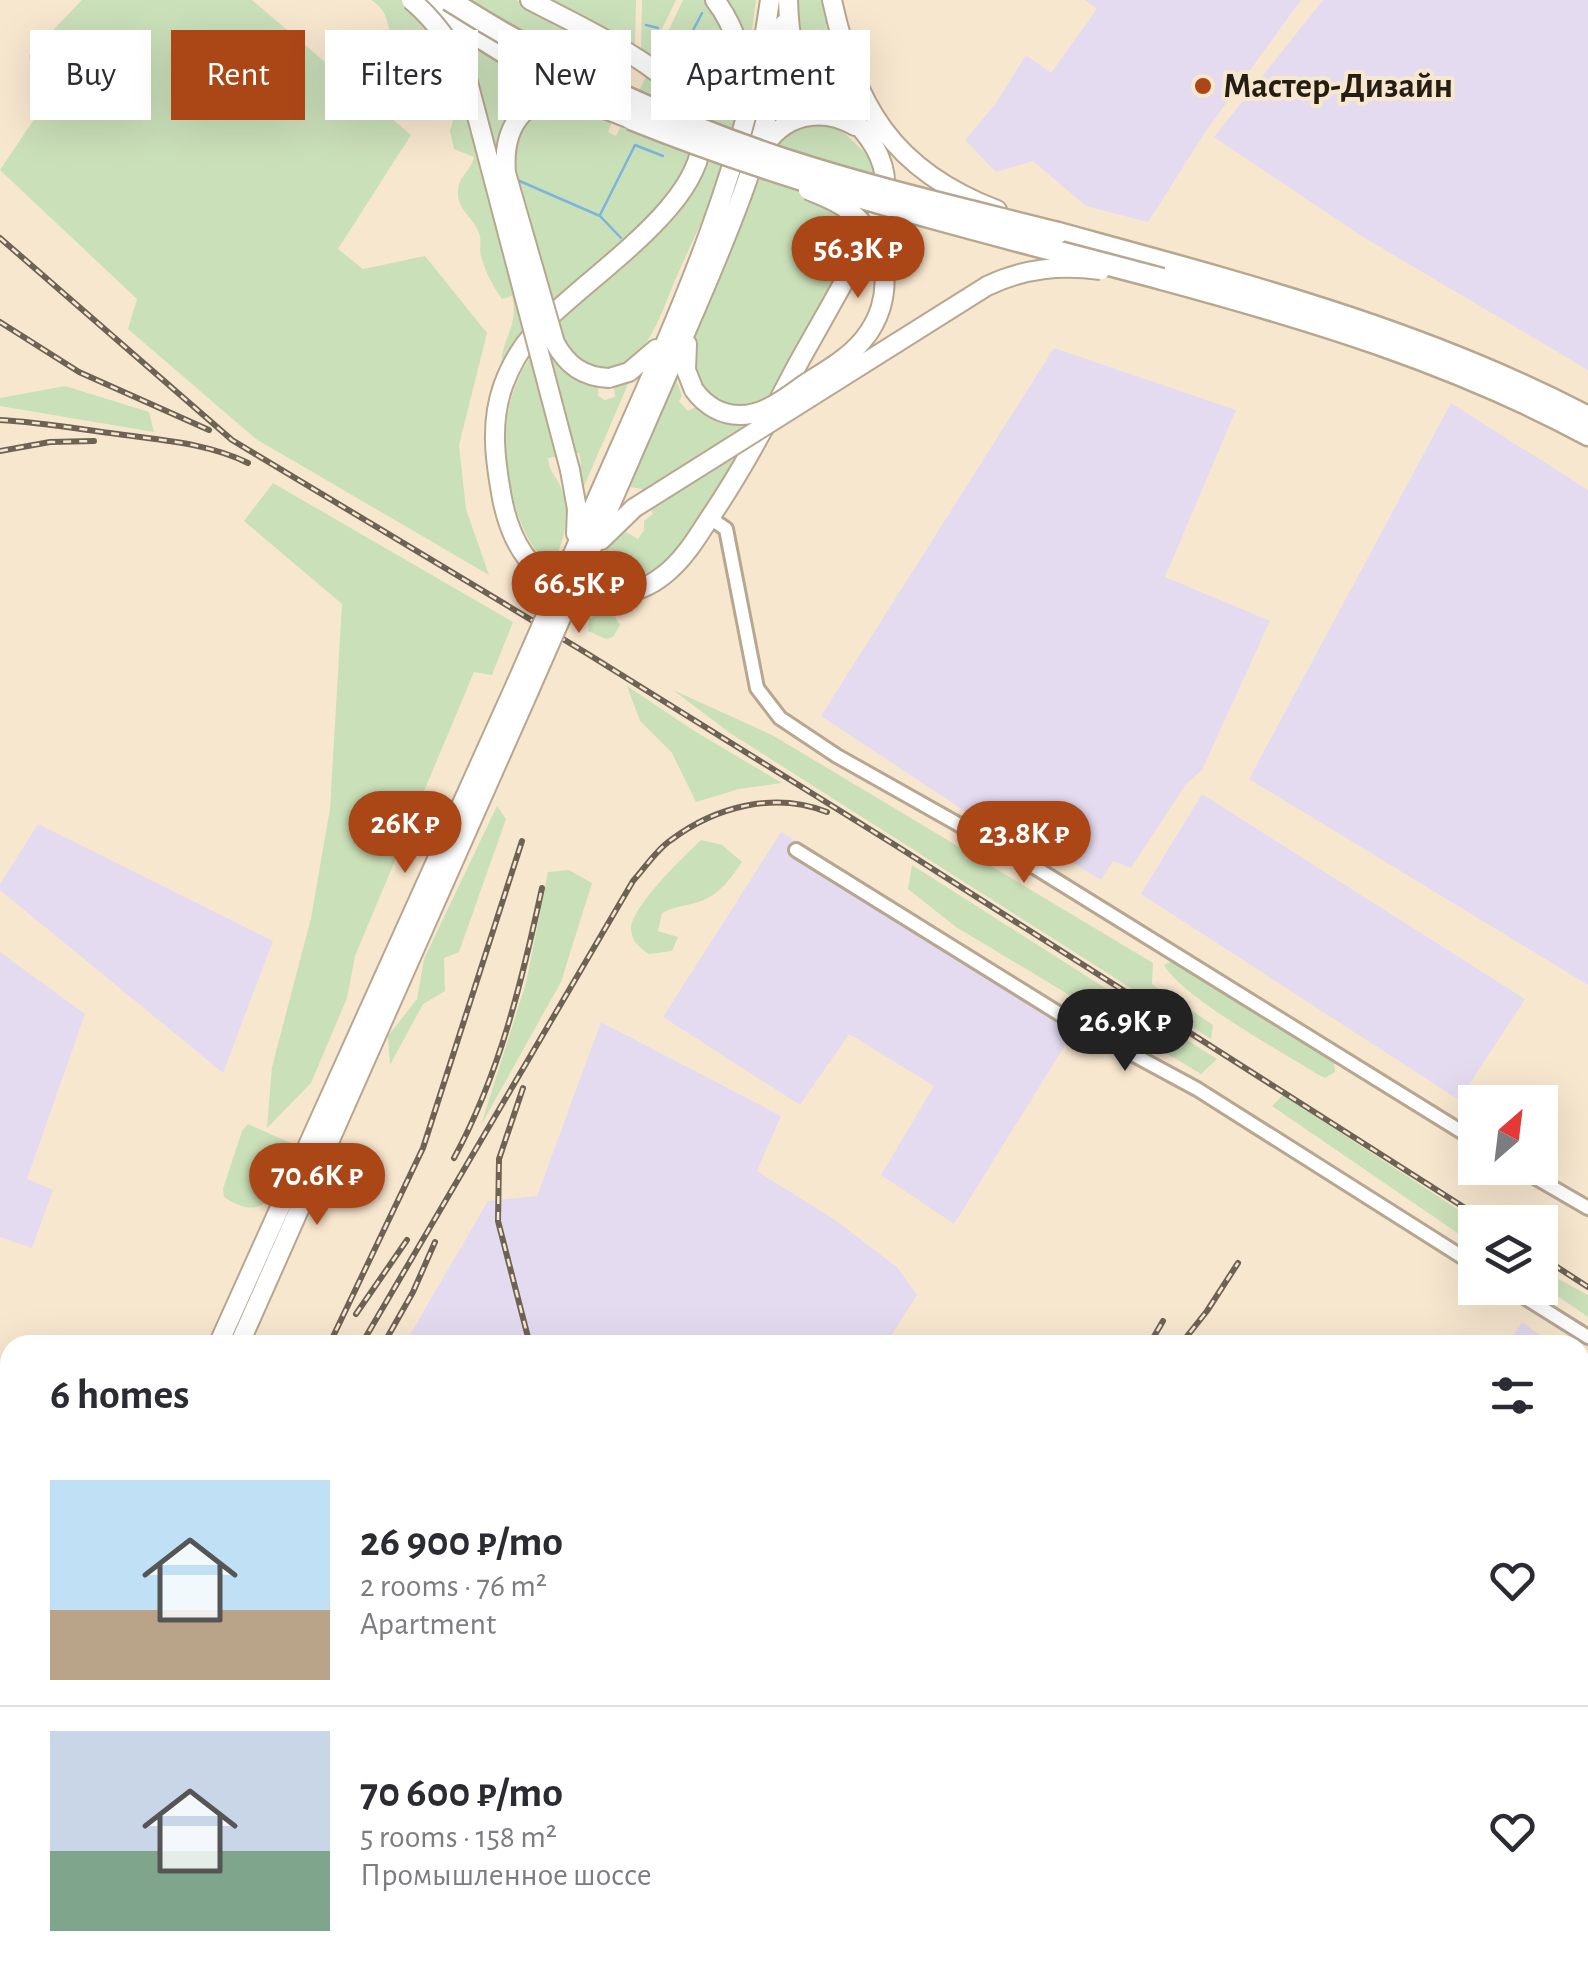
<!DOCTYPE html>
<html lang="en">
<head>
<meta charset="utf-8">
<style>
  body { margin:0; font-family:"Alegreya Sans",sans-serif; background:#f2f2f3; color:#2b2b33; height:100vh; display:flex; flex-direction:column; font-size:38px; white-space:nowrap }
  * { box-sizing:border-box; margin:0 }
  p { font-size:32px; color:#7c7c81 }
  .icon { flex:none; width:55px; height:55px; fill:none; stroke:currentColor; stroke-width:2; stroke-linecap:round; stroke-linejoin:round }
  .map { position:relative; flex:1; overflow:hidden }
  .details { position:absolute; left:0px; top:1335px; width:1590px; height:642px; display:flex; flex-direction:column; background:#fff; border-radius:30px 30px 0 0; box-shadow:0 10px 40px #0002 }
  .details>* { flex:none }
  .guide { position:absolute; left:30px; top:30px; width:1000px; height:90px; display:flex; gap:20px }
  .needle { width:65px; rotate:28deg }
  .tools { position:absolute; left:1458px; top:1085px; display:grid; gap:20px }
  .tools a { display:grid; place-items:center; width:100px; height:100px; border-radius:0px; background:#fff; box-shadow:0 10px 40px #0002; font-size:50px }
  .price { position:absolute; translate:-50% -85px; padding:0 22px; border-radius:35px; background:#ab4617; color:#fff; font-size:32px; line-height:65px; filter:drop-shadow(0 2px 5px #0008) }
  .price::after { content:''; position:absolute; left:50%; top:60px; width:30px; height:22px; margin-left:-15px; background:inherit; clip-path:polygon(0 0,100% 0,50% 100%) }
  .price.active { background:#222; color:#fff }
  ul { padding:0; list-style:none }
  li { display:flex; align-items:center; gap:30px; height:250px; padding:0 50px }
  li+li { border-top:2px solid #e1e1e2 }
  li span { display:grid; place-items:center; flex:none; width:280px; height:200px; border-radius:0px; color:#555 }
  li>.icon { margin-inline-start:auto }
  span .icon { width:120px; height:120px; fill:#fffc; stroke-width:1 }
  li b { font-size:42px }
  h2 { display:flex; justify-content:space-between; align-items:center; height:120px; padding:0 50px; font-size:42px }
  .tag { padding:0 35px; border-radius:0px; background:#fff; box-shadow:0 10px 40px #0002; font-size:35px; line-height:90px }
  .tag.active { background:#ab4617; color:#fff }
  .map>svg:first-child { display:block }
  .industrial { fill:#e4dbf0 }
  .green { fill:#cae0b9 }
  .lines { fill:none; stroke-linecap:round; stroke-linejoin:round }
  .stream { stroke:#7db4dc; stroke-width:2.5 }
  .minor-casing { stroke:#b7a790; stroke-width:18 }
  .major-casing { stroke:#b7a790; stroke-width:22 }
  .highway-casing { stroke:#b7a790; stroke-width:25 }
  .minor { stroke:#fff; stroke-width:12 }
  .major { stroke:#fff; stroke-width:18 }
  .highway { stroke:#fff; stroke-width:20 }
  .rail-casing { stroke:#6d6355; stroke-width:6 }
  .rail { stroke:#f8e7cf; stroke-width:2.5; stroke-dasharray:8; stroke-linecap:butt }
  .major-bridge-casing { stroke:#b7a790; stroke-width:22; stroke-linecap:butt }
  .highway-bridge-casing { stroke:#b7a790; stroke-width:25; stroke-linecap:butt }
  .major-bridge { stroke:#fff; stroke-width:18 }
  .highway-bridge { stroke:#fff; stroke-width:20 }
  .poi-dot { fill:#ab4617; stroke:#f8e7cf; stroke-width:4 }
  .labels { text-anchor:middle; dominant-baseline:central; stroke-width:8; stroke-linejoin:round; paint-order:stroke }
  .poi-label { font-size:35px; font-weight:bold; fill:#231d14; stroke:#f8e7cf; text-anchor:start }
</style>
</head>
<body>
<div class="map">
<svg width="1588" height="1976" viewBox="0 0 1588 1976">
  <rect width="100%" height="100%" fill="#f8e7cf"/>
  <path class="industrial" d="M1085,0H1301L1206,131L1148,222L1086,206L1033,161L996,172L965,140L996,103L1026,55L1051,73L1097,9Z
    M1323,0H1588V370L1363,237L1214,137Z
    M1054,348L1236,410L1165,577L1270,621L1202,770L1186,784L1131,868L1113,861L1101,880L1054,851L1061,840L1018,815L1004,837L821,716Z
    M1451,403L1588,490V985L1249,779Z
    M1202,794L1525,999L1459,1100L1141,894Z
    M38,824L273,941L223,1073L0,890V884Z
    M781,832L1082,1018L954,1224L881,1175L934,1086L849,1034L800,1105L663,1017Z
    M0,952L85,1014L27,1179L53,1190L32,1248L0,1237Z
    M601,1022L781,1116L757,1171L835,1220L897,1267L917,1295L885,1345H404L488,1201L537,1196Z
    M1522,1322L1537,1333L1559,1345H1507Z
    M1580,1357L1588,1362V1485L1580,1512Z
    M49,1968H487L482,1976H44Z"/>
  <path class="green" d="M82,0H252L411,135L338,249L363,269L425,256L487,333L459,445L466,509L489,575L256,439L128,329L137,299L0,170L37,115L29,55Z
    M371,0H516L632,63L629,82L608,132L616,136L648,73L688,109C690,147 691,166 669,198L502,370C498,340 520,330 512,296L502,299C493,287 485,271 481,256C479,249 482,240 479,233C473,217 457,210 458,192C458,176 471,171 474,157L454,149L450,131L454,116C441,90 416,78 399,56C384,37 395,14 371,0Z
    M546,0H636L635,50Z
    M642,0H676L648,58L641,54Z
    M683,0H704C724,23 735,55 737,85C742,150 702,218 677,276C666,300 657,332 639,352C627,364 615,369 598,368V396L605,400L615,397L614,388L629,382L581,493C579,479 583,467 579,453L548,458C550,475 556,474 561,488C573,515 563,545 550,569C526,542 516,516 509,481C500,437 506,394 531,356C564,305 691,225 700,172C702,162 700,151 699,141C698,89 694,92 654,61Z
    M724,0H756L748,60Z
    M798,0H825L830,22L826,24L837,67L862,120C825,79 797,60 798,0Z
    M790,52L846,116L775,124Z
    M801,126H828L842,131L874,161L878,172L869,216L748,447L667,568L625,588L587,586L606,547L621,529L638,539L644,530V521L653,514L642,489L626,486L675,376L682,396L679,401L688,411L697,406L699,383L688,350L694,334L733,247L763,162L776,142Z
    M65,386L149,412L154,432L0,406V398Z
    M273,483L513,622L492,675L474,672L355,956L347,998L311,1083L267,1128L272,1067L311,918L330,809L342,604L244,521Z
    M599,613L615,617L620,625L613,637L606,639L588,631L589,619Z
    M627,686L696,732L782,783L739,789L696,802L672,753L640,721Z
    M673,690L772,735L1153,963L1152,984L1213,1025L1211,1039L730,733Z
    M497,806L506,819L459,952L444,958L445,991L423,1004L390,1065L388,1036L417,999L424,959Z
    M701,840L722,845L742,862C731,878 720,894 701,901C687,906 675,906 662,913L658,931L678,937L672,951L649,954C640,948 631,941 631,929C631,907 685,855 701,840Z
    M912,865L1217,1059L1201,1074L956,927L908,889Z
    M569,870L592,883L561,982L481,1125L526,983L548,872Z
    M1173,961L1204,978L1334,1063L1335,1072L1325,1078L1317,1074C1281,1051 1183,998 1164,965Z
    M1283,1095L1477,1222L1475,1245L1272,1106Z
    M248,1124L291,1143L293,1147C279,1181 271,1229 224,1197L223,1189L242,1131Z
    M1540,1269L1588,1295V1317L1540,1284Z"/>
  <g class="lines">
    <path class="stream" d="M646,25L658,28
      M672,33L689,38L702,13
      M515,179L600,216L621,238
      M600,215L635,145L663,156"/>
    <defs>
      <path id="minor" d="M710,518L726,529L757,688L780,718L837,756L1036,868L1475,1140
        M796,850L1071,1021L1197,1089L1475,1265
        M1519,1168L1588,1208
        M1510,1288L1588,1337
        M1580,1567L1588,1530
        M1580,1926L1588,1929
        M1289,1968L1293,1976
        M493,1976L498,1968"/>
      <path id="major" d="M530,0C576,25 693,75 701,129C712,204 577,282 533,334C520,349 510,367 503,386C490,423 495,460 502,498C510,540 529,575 571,590C603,600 638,596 664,575C682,561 695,541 707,522C740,474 767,423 794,371C824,316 858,261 883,204C899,139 830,108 801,61C789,41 789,22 788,0
        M715,0C738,30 746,66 745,103
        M832,0C855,106 892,170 997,210
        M762,150C783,115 820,106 855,126
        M687,344L686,370L694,390
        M609,378L629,372L656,349
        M570,470L577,509L576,534
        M601,540L634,508
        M573,554C650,374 743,195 770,0
        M586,561C619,486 651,411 684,336C727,237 773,133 784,24
        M218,1345L516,684
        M239,1345L529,691
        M0,1758L10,1739
        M0,1798L10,1780"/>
      <path id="highway" d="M420,0L510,56L600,104
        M1058,233C1240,283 1420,329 1588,417
        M1162,279C1310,319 1453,362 1588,435"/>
    </defs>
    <use href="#minor" class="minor-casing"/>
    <use href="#major" class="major-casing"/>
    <use href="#highway" class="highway-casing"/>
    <use href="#minor" class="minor"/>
    <use href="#major" class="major"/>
    <use href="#highway" class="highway"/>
    <defs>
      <path id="rail" d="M0,238L232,440L583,651L895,845L1487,1222
        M0,322L79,372L209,430
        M0,420C37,422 73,428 110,433C156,440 206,442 248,463
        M0,451L50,442L94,441
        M523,1088L499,1159L498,1221L530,1345
        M454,1158C500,1073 522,981 542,888
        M1540,1256L1588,1287
        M356,1314L407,1240
        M329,1345L423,1148L522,841
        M361,1345L633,881C645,868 656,850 671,840C715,807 774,791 827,812
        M383,1345L413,1292L435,1242
        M1149,1345L1163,1321
        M1180,1345L1207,1311L1238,1263
        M0,1926L10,1908
        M0,1955L10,1936
        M9,1976L15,1968
        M715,1976L720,1968
        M790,1976L795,1968"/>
    </defs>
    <use href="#rail" class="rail-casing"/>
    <use href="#rail" class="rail"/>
    <defs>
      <path id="major-bridge" d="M411,0C438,23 456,49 468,82L570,470
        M609,378C583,377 567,365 555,343L506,173C502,125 527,89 579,101C597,105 614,113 631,119
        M694,390C705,405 721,415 740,415C766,415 787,396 808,382C827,370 848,358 863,340C896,301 891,242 849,211C837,201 822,196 808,190
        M634,508L987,286C1025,268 1060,265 1101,270
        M516,684L573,554
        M529,691L586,561"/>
      <path id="highway-bridge" d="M449,0C554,67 667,121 786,160C875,189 967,210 1058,233
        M631,119C804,189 982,231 1162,279"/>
    </defs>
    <use href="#major-bridge" class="major-bridge-casing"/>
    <use href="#highway-bridge" class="highway-bridge-casing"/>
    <use href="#major-bridge" class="major-bridge"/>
    <use href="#highway-bridge" class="highway-bridge"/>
  </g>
  <circle class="poi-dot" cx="1203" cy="86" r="10"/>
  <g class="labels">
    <g class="poi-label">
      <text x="1223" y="86">Мастер-Дизайн</text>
    </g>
  </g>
</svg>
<div class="tools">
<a><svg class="needle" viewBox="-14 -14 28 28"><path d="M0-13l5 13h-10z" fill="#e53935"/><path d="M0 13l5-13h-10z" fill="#7c7c81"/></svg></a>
<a><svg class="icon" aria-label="layers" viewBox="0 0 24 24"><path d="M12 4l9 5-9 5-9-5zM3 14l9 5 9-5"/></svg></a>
</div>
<b class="price" style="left:858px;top:301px">56.3K ₽</b>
<b class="price" style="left:579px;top:636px">66.5K ₽</b>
<b class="price" style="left:405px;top:876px">26K ₽</b>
<b class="price" style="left:1024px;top:886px">23.8K ₽</b>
<b class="price active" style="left:1125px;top:1074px">26.9K ₽</b>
<b class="price" style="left:317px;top:1228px">70.6K ₽</b>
<div class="guide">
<a class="tag">Buy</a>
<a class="tag active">Rent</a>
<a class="tag">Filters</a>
<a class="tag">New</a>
<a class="tag">Apartment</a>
</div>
<section class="details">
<h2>6 homes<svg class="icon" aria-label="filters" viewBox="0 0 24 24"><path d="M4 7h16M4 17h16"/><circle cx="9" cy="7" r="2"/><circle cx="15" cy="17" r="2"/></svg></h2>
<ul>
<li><span style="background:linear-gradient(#bfe0f5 65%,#b9a48a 0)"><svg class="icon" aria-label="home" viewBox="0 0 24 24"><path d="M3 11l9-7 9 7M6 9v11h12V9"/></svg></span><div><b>26 900 ₽/mo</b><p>2 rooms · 76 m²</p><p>Apartment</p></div><svg class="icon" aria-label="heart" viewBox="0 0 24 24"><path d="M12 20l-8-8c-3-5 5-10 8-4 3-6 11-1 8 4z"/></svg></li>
<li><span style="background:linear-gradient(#c9d6e8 60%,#7fa58c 0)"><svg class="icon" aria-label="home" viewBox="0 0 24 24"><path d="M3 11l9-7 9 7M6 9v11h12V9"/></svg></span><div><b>70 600 ₽/mo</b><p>5 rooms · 158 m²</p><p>Промышленное шоссе</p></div><svg class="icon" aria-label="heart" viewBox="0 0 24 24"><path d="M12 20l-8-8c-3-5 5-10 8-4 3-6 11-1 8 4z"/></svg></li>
</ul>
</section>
</div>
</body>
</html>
